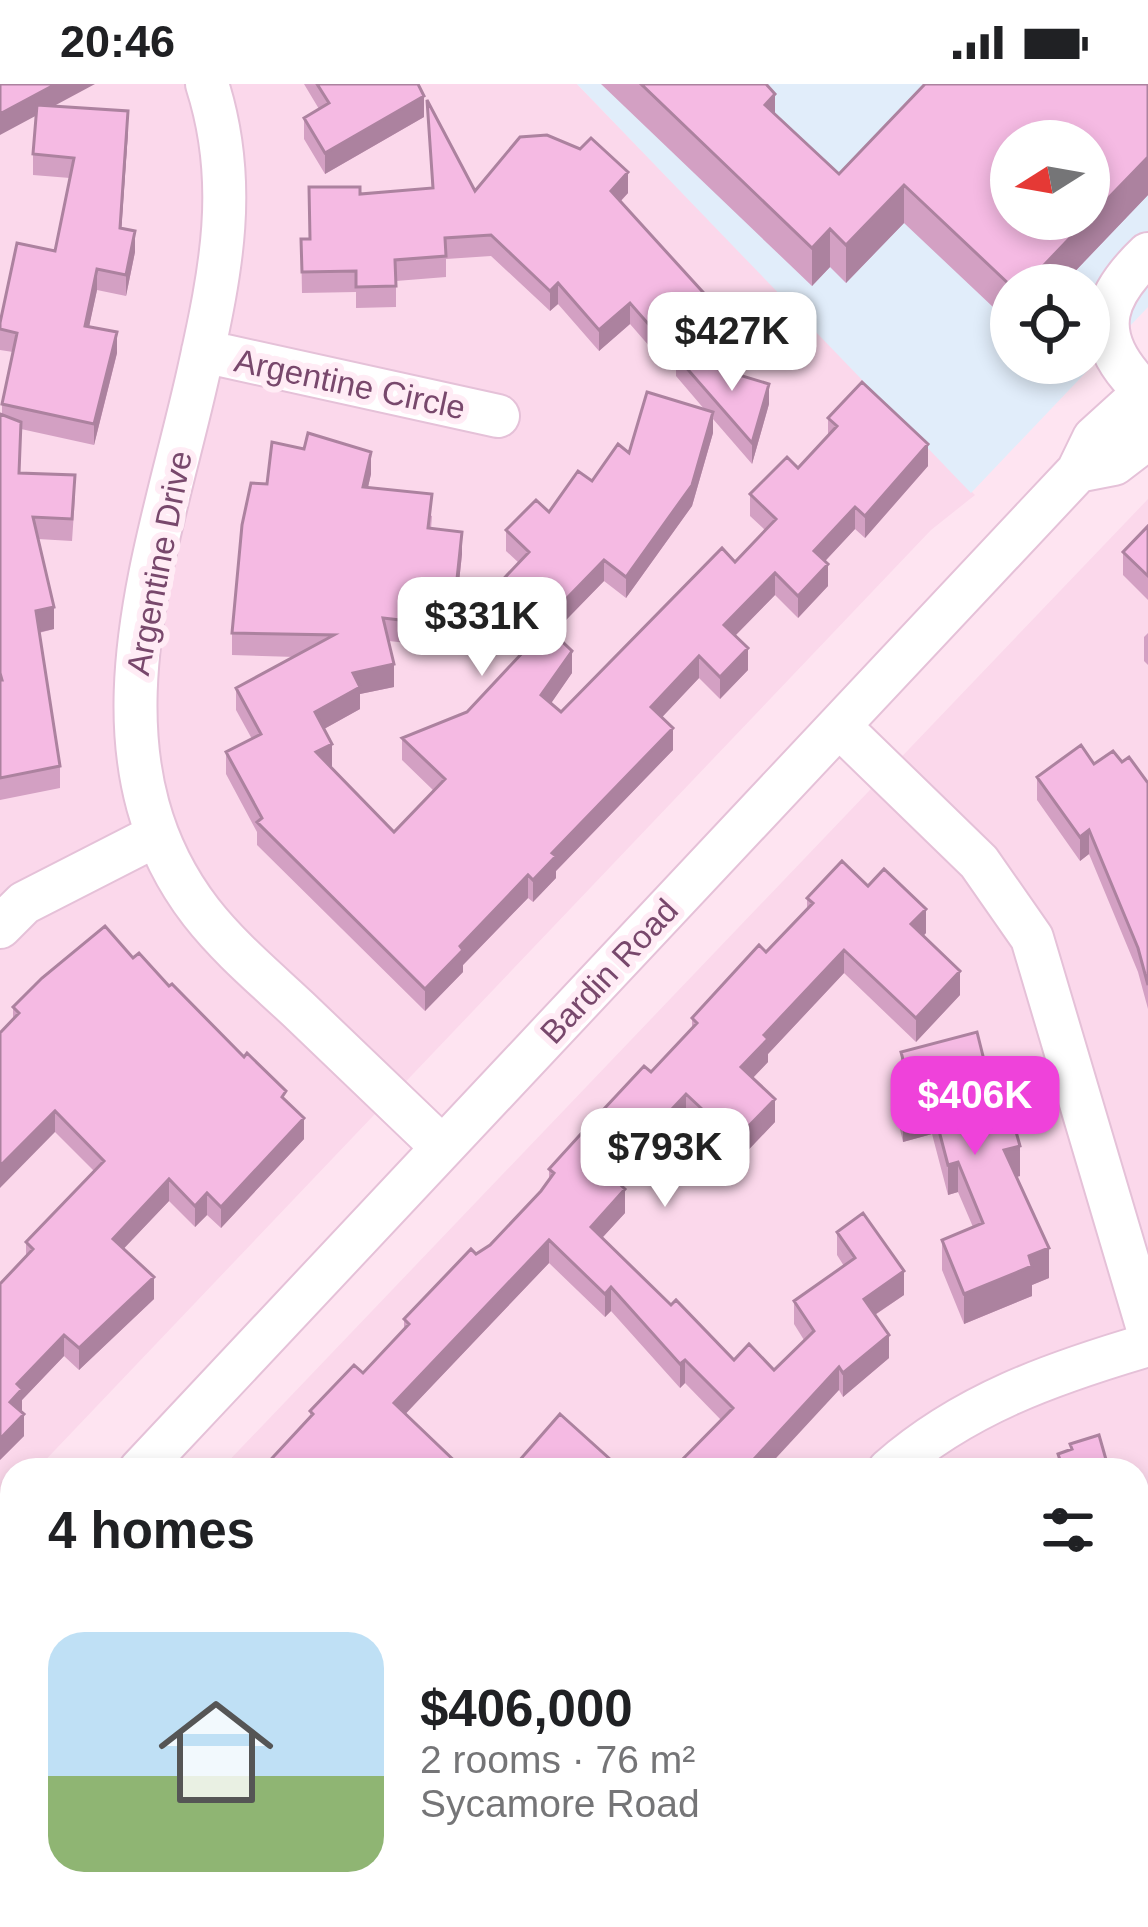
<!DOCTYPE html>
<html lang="en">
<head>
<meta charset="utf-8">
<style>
  body { margin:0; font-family:Arial,sans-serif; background:#f2f2f2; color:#202124; height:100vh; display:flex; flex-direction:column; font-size:45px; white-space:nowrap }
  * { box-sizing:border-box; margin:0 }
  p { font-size:39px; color:#757577 }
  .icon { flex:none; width:66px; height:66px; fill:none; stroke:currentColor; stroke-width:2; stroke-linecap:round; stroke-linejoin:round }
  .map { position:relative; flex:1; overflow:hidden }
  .drawer { position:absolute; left:0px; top:1374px; width:1149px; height:471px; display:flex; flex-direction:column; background:#fff; border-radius:36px 36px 0 0; box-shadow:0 6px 18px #0003 }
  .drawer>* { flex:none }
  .needle { width:78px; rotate:259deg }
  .fabs { position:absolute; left:990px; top:36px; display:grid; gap:24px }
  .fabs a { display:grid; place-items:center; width:120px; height:120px; border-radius:50%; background:#fff; box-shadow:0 6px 18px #0003; font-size:60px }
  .price { position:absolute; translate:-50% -102px; padding:0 27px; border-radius:24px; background:#fff; color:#222; font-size:39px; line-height:78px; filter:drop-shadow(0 3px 6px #0008) }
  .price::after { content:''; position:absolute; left:50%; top:72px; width:36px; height:27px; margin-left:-18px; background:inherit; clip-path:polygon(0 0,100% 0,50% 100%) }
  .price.selected { background:#ef42da; color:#fff }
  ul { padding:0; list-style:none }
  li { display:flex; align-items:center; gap:36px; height:300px; padding:0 48px }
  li+li { border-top:3px solid #e0e0e0 }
  li span { display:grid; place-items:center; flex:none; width:336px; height:240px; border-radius:36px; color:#555 }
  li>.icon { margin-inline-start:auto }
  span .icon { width:144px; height:144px; fill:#fffc; stroke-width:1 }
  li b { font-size:51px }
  h2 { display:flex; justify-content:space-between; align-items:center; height:144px; padding:0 48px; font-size:51px }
  .status { display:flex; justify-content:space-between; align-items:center; height:84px; padding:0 60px; background:#fff; direction:ltr }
  .status svg { height:33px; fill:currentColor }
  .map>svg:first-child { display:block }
  .residential { fill:#fbd8eb }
  .education { fill:#e1edfa; fill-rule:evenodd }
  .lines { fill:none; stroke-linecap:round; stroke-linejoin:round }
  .minor-casing { stroke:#e5c1d8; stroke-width:46 }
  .minor { stroke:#fff; stroke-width:42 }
  .wall { fill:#d3a0c3 }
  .shaded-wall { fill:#ac829f }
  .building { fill:#f5bae3; stroke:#ac829f; stroke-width:3 }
  .labels { text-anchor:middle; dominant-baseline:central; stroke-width:12; stroke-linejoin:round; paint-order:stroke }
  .street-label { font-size:33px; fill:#78486c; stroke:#ffecf5 }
</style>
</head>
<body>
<div class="status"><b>20:46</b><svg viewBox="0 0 49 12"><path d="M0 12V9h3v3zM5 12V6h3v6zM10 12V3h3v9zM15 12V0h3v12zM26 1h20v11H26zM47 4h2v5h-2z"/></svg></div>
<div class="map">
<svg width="1148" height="1843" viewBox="0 0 1148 1843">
  <rect width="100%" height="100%" fill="#fee4f1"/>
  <path class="residential" d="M0,0H577L975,411L931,446L36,1386H12V1411L0,1424Z
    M1148,415V1843H0V1617L12,1604V1833H1137V1386H220Z"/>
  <path class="education" d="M577,0H1148V223L971,409ZM1011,57H1089V135H1011ZM1011,201H1089V279H1011Z"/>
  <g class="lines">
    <defs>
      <path id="minor" d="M207,0C239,99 221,187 199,286C160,463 77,667 201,828C229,864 265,894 298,925C346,971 394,1017 442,1063
        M203,267L498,332
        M1131,293C1091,246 1106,210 1148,170
        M1078,387L1114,380L1148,354
        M839,642L979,778L1032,854L1148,1245
        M0,843L24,819L157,751
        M140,1386L1078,387L1094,354L1148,305
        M889,1386C964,1320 1053,1289 1148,1261
        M0,1535L12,1522
        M0,1747L12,1758
        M92,1833L103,1843
        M842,1833L852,1843
        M449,1843L459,1833"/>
    </defs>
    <use href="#minor" class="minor-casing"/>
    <use href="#minor" class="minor"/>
  </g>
  <path class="wall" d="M304,0H418L424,33L325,90L304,55V34L319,25Z
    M601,0H766L775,31L839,90L1148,0V111L1062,201H1011V240L904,139L846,199L830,183L812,202Z
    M427,16L475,107L628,109L621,117L711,238L664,279L630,240L599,267L558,220L550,227L491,172L446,175V193L396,197V223L356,224V208L302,209L301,155H309L432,105Z
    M55,22L128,48L121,144L135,168L126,212L97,206L89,242L117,269L94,361L21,345L20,389L75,413L72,457L38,455L54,545L39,549L60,682V704L0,716V330L2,331V320L13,268L0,266V239L55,167L70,94L33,91V70Z
    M676,272L769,320L752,380L713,335V349L692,422L626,514L604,497L553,549L572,589L550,620L561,628L735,478L765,446L750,432V410L798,384L828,351V334L928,382L865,454L855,445L825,477L828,502L798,534L775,511L735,552L748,586L720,615L699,594L662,633L673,666L556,787V794L533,818L528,814L463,881V888L425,927L257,761V748L226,690V668L252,655L236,626V604L295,573L232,571V549L267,400L371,390L368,403L432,432L431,445L462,470L452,564L389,557L394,603L360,610V625L324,645L332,682L330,683L394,748L434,707L402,676V654L467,628L520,572V560L525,558L493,527V506L519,479L506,467V446L549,428L629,369L705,326L676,292Z
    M1148,442V516L1123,491V468Z
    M1148,549V581L1144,577V553Z
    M1122,678L1148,699V925L1138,888L1089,770L1080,777L1037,716V693L1094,680Z
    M868,802L926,849L923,852L960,911L916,958L844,889L768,970V978L753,994L775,1038L735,1080L686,1033L622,1102L625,1129L602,1154L671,1221L734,1276L774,1286L804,1256L794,1240V1217L844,1182L837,1171V1148L904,1211L875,1231L889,1274L843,1313L839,1306L721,1336L685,1299L680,1304L611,1227L605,1233L549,1179L405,1330L464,1386H262L310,1334V1327L363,1289L404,1245V1235L476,1170L490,1161L541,1107L549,1096V1085L651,988L692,945V934L766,868L807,825V814Z
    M133,874L169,902L286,1017L304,1055L221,1144L207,1131L195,1143L169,1117L123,1165L154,1215L79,1286L64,1272L22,1316L21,1328L24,1352L0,1376L26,1172V1158L94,1087L55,1048L13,936V923Z
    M901,968L992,1008L1020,1092L1017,1093L1049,1194L1032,1201V1212L964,1240L942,1186V1156L973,1143L958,1108L948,1111L932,1050L903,1058L896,1028V998L901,996Z
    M213,1833H342L332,1843H224Z
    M996,1833H1105L1111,1843H1000V1836Z"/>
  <path class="shaded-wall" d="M56,0H95L0,51V30Z
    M775,10V48L765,21Z
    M424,12V33L325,90V69Z
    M128,27V48L120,164V144Z
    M1148,73V111L1062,201H1025Z
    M628,88V109L611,127V107Z
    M904,101V139L846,199V161Z
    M830,145V183L812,202V164Z
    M135,147V168L126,212V191Z
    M97,185V206L85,262V242Z
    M558,199V220L550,227V207Z
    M711,217V238L664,279V258Z
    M630,219V240L599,267V246Z
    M117,248V269L94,361V340Z
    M769,300V320L752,380V359Z
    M713,328V349L692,422L626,514V493Z
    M928,360V382L865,454V432Z
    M371,368V390L363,425V403Z
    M855,423V445L814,489V467Z
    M462,448V470L452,564V542Z
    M604,476V497L535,568V547Z
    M828,480V502L798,534V512Z
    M775,489V511L724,563V541Z
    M54,523V545L36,549V527Z
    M748,564V586L720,615V593Z
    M572,567V589L541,634V611Z
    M699,572V594L651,645V623Z
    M394,580V603L360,610V625L315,650V628L353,589Z
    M673,644V666L556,787V794L533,818V796L552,769Z
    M332,660V682L316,690V668Z
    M1089,746V770L1080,777V753Z
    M528,791V814L463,881V888L425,927V905L460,862Z
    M926,825V849L911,864V840Z
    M844,866V889L768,970V978L741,1006V983L764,951Z
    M960,887V911L916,958V934Z
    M686,1010V1033L610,1114V1091Z
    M775,1015V1038L735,1080V1056Z
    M932,1020V1050L903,1058V1028Z
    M55,1027V1048L0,1104V1082Z
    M304,1034V1055L221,1144V1123Z
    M1020,1062V1092L1004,1096V1066Z
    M958,1078V1108L948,1111V1081Z
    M169,1095V1117L113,1176V1155Z
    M625,1105V1129L591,1166V1143Z
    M207,1109V1131L195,1143V1122Z
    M549,1156V1179L394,1342V1319Z
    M1049,1164V1194L1032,1201V1212L964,1240V1210L1029,1172Z
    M904,1187V1211L864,1238V1215Z
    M154,1193V1215L79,1286V1264Z
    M611,1203V1227L605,1233V1210Z
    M64,1251V1272L22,1316V1326L10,1339V1318L17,1300Z
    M889,1251V1274L843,1313V1289Z
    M685,1276V1299L680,1304V1280Z
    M839,1283V1306L765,1386H744Z
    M24,1330V1352L0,1376V1355Z
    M1142,1503V1527L1137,1529V1505Z
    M1148,1653V1677L1137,1680V1657Z
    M1148,1780V1804L1137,1807V1783Z
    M320,1833H342L332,1843H310Z"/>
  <path class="building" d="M0,0H56L0,30Z
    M317,0H418L424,12L325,69L304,34L329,19Z
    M641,0H766L775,10L765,21L839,90L925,0H1148V73L1089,134V57H1011V135H1088L1025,201L1011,202L904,101L846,161L830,145L812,164Z
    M427,16L475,107L520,53L547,51L580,65L591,54L628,88L611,107L711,217L664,258L630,219L599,246L558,199L550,207L491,151L445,154L446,172L395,176L396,202L356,203V187L302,188L301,155H310L309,103H360V110L433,104Z
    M37,21L128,27L120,144L135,147L126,191L97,185L85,242L117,248L94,340L2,320L17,249L0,245V239L17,159L55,167L74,74L33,70Z
    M676,272L769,300L752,359Z
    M862,298L928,360L865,432L855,423L814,467L828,480L798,512L775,489L724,541L748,564L720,593L699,572L651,623L673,644L552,769L556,772L533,796L528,791L460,862L463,866L425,905L257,738L262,734L226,668L261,650L236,604L334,551L232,549L242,441L251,399L267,400L272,358L304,365L308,349L371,368L363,403L432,410L428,444L462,448L452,542L383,534L394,580L353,589L360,603L315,628L332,660L316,668L394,748L445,695L402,654L467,628L524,567L520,560L549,545L572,567L541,611L561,628L722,464L735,478L776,435L750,410L787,373L798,384L837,342L828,334Z
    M647,308L713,328L692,401L626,493L604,476L535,547L493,506L529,468L506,446L536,416L549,428L578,387L592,397L618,360L629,369Z
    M0,330L21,338L19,389L75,391L72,435L33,433L54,523L36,527L60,682L0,694V596H2L0,589Z
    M1148,442V492L1123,468Z
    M1081,661L1094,680L1113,667L1122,678L1129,673L1148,699V901L1138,864L1089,746L1080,753L1037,693Z
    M842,777L868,802L884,785L926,825L911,840L960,887L916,934L844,866L764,951L768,955L741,983L775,1015L735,1056L686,1010L610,1091L625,1105L591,1143L671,1221L676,1216L734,1276L749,1260L774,1286L814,1247L794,1217L855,1174L837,1148L863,1129L904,1187L864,1215L889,1251L843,1289L839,1283L744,1386H672L733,1324L685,1276L680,1280L611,1203L605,1210L549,1156L394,1319L464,1386L262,1385L313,1330L310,1327L354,1281L363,1289L409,1240L404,1235L471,1165L476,1170L490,1161L541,1107L554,1089L549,1085L589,1041L644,982L651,988L697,939L692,934L759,861L766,868L813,819L807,814Z
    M105,842L133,874L139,869L169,902L172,900L244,973L247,969L286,1007L282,1013L304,1034L221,1123L207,1109L195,1122L169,1095L113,1155L154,1193L79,1264L64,1251L17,1300L22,1305L10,1318L24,1330L0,1355V1200L33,1165L26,1158L104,1077L55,1027L0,1082V949L19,929L13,923L42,894Z
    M977,948L992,1008L997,1007L1002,1028L1010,1026L1020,1062L1004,1066L1049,1164L1029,1172L1032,1182L964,1210L942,1156L983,1139L958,1078L948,1081L932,1020L903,1028L896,998L908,994L901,968Z
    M560,1330L622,1386H511Z
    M1099,1351L1109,1386H1021L1060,1376L1058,1370L1072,1365L1070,1360Z
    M1137,1484L1142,1503L1137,1505Z
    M1137,1521L1148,1557V1653L1137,1657Z
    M1148,1718V1740L1142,1720Z
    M1148,1741V1780L1137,1783V1744Z
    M238,1833H320L310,1843H248Z
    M586,1833H741L751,1843H577Z
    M1001,1833H1105L1111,1838L1107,1843H1010Z"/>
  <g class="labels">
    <g class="street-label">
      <text transform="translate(350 300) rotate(12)">Argentine Circle</text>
      <text transform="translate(159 479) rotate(-79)">Argentine Drive</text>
      <text transform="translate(609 887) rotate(-47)">Bardin Road</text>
    </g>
  </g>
</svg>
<div class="fabs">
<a><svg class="needle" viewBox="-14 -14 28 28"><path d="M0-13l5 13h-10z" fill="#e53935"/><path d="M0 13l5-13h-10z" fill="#757577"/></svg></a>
<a><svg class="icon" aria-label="locate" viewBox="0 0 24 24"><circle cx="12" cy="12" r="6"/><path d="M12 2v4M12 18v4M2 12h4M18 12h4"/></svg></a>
</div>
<b class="price" style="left:732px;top:310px">$427K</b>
<b class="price" style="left:482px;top:595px">$331K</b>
<b class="price selected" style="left:975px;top:1074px">$406K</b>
<b class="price" style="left:665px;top:1126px">$793K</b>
<section class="drawer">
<h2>4 homes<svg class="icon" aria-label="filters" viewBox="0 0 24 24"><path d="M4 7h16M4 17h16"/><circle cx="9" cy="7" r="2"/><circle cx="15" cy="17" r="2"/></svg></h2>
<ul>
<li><span style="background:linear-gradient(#bfe0f5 60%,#8fb573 0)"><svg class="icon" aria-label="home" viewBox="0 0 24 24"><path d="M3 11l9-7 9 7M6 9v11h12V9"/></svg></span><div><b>$406,000</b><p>2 rooms · 76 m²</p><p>Sycamore Road</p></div></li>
</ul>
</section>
</div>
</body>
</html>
